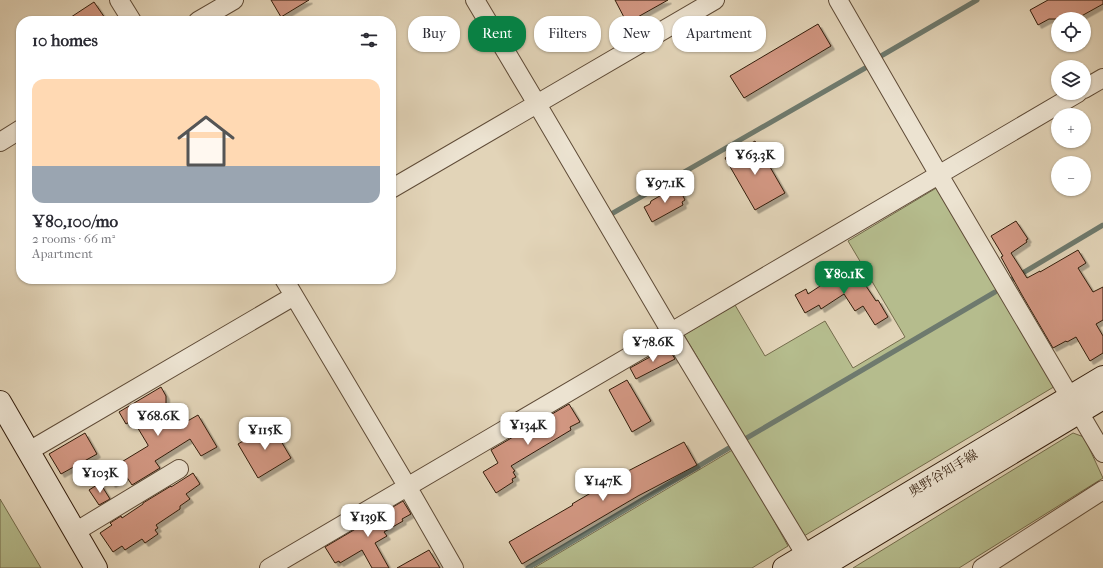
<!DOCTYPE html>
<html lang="en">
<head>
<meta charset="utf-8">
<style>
  body { margin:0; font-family:"IM FELL French Canon","Noto Serif JP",serif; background:#f2f2f3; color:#2b2b33; height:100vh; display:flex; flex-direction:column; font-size:15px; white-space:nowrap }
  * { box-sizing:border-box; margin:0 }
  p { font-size:13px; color:#7c7c81 }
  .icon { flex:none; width:22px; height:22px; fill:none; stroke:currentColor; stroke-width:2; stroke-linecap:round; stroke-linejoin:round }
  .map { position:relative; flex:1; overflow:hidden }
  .side { position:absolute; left:16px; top:16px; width:380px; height:268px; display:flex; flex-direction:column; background:#fff; border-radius:16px; box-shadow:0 1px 3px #0004 }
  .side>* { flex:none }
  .banner { position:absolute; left:408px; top:16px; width:380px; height:36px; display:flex; gap:8px }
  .fabs { position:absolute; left:1051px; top:12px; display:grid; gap:8px }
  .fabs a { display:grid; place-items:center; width:40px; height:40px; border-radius:50%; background:#fff; box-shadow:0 1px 3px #0004; font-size:20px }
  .price { position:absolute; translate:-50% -34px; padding:0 9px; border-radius:8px; background:#fff; color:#222; font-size:13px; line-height:26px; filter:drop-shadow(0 1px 2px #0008) }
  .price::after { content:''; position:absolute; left:50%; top:24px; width:12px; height:9px; margin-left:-6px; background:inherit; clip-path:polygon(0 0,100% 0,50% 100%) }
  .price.current { background:#0b8043; color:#fff }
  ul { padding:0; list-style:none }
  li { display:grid; align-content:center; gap:8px; height:212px; padding:0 16px }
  li span { display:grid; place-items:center; height:124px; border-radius:12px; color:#555 }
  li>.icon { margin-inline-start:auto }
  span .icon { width:72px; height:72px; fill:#fffc; stroke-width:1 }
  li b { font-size:17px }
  h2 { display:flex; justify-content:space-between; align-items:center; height:48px; padding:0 16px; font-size:17px }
  .chip { padding:0 14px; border-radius:16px; background:#fff; box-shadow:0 1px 3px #0004; font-size:14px; line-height:36px }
  .chip.current { background:#0b8043; color:#fff }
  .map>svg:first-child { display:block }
  .green { fill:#b5bc8d; stroke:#746c4c }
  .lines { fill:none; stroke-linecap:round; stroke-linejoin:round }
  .stream { stroke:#6e7a6e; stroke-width:5 }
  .building { fill:#d19681; stroke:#331d0c; filter:url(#shadow) }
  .street-casing { stroke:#5f4b37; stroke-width:20 }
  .secondary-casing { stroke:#331d0c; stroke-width:24 }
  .street { stroke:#ece3d1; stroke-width:18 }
  .secondary { stroke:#ece3d1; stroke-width:22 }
  .labels { text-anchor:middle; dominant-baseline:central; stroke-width:4; stroke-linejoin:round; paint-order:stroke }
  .street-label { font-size:13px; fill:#331d0c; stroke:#ece3d1 }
</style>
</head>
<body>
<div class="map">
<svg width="1103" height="568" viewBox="0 0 1103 568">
  <defs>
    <filter id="shadow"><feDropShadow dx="3.5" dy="3.5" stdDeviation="0" flood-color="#0004"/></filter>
  </defs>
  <rect width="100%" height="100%" fill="#e2d4b8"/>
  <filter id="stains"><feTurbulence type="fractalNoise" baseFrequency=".005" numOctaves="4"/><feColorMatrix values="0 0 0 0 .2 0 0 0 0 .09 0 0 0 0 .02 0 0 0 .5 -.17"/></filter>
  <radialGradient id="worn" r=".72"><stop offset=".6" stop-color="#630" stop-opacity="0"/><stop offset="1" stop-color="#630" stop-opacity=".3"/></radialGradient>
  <path class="green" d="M938,187L1057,385L804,536L684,335L735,305L765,356L825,321L853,368L905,337L848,241Z
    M1073,433L1084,437L1103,478L959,568H853Z
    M734,449L788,546L752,568H534Z
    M0,499L41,568H0Z"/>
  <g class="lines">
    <path class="stream" d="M881,56L977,0
      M613,213L867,67
      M1011,280L1103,225
      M745,439L995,292
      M528,568L729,448"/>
  </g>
  <path class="building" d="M271,0H309L281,17Z
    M615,0H668L627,23Z
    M1048,0H1103V4L1076,19H1049L1038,25L1030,10Z
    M94,2L107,21H65Z
    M818,24L831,46L744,98L730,76Z
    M755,141L785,193L755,210L725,158Z
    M679,188L685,200L682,202L683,205L652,222L644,207L650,204L651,201L672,189L673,191Z
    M1016,221L1028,239L1026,240L1027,242L1011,253L1027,278L1040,271V272L1078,250L1086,263L1078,268L1093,292L1103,287V320L1096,324L1103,336V353L1090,361L1076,337L1067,342L1066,341L1053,348L1022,295L1001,257L1003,256L991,236Z
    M852,265L876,301L878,300L888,317L875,325L863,306L855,311L844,294L821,309L819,305L805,313L795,295L806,289L808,294Z
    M668,347L675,359L636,379L630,368Z
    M627,380L651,421L632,432L609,390Z
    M161,387L166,396V409L177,427L198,415L217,447L201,456L190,439L155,461L160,468L132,485L126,476L112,484L105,472L148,446V445L133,420L126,424L119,412Z
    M569,404L580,422L570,427L571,430L511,466L515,471L513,472L516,477L512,479L513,482L496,493L483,472L498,463L491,450Z
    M274,423L281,435L278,436L291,458L258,478L238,444Z
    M85,433L97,454L61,474L49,454Z
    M684,442L697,465L638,496L522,564L509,542L573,505L572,504L628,471Z
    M193,473L200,484L186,494L190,499L180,506V509L156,525L158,528L155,530L158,534L145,543L142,539L125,550L122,546L113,552L100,533L112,525L110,523L121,516L122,518L143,504V503L171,486V487Z
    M100,483L110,499L99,505L89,490Z
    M403,501L411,514L402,519L403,521L384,532L387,536L375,543L389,568H372L362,550L340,563L339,561L335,563L325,547Z
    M429,550L440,568H397Z"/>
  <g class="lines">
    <defs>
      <path id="street" d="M119,0L132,21
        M475,0L537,104L671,332L813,567
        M838,0L939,175L1103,453
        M198,21L234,0
        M1084,89L1103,78
        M0,142L21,129
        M391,189L715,0
        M284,279L407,486L454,568
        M29,451L294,296
        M75,532L179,469
        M269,568C538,408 809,253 1078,93
        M982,568L1103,490"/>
      <path id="secondary" d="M0,402L96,568
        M784,568L1103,377
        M820,568L1103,398"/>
    </defs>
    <use href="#street" class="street-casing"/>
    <use href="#secondary" class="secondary-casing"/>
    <use href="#street" class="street"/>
    <use href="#secondary" class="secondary"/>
  </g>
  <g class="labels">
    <g class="street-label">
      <text transform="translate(943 473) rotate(-31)">奥野谷知手線</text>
    </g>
  </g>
  <rect width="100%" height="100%" filter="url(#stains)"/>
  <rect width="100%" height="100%" fill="url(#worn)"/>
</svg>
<div class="fabs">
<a><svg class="icon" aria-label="locate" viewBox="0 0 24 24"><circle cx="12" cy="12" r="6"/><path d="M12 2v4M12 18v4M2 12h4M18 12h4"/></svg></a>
<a><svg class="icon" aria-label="layers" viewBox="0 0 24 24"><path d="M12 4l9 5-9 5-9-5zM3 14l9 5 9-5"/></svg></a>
<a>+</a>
<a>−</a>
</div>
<b class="price" style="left:755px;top:176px">¥63.3K</b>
<b class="price" style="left:665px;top:204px">¥97.1K</b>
<b class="price current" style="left:844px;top:295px">¥80.1K</b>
<b class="price" style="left:653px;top:363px">¥78.6K</b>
<b class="price" style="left:158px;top:437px">¥68.6K</b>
<b class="price" style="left:528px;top:446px">¥134K</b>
<b class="price" style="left:265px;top:451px">¥115K</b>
<b class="price" style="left:100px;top:494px">¥103K</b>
<b class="price" style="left:603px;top:502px">¥147K</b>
<b class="price" style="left:368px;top:538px">¥139K</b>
<div class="banner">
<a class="chip">Buy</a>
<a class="chip current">Rent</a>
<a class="chip">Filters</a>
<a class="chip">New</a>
<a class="chip">Apartment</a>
</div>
<section class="side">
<h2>10 homes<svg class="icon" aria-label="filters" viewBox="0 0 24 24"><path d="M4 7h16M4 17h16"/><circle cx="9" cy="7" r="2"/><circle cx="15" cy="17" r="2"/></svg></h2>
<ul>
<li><span style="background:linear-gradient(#ffd9b3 70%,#9aa5b1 0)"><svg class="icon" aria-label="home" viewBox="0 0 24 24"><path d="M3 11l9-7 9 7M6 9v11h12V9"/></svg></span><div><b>¥80,100/mo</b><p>2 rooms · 66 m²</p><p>Apartment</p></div></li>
</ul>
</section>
</div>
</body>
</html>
